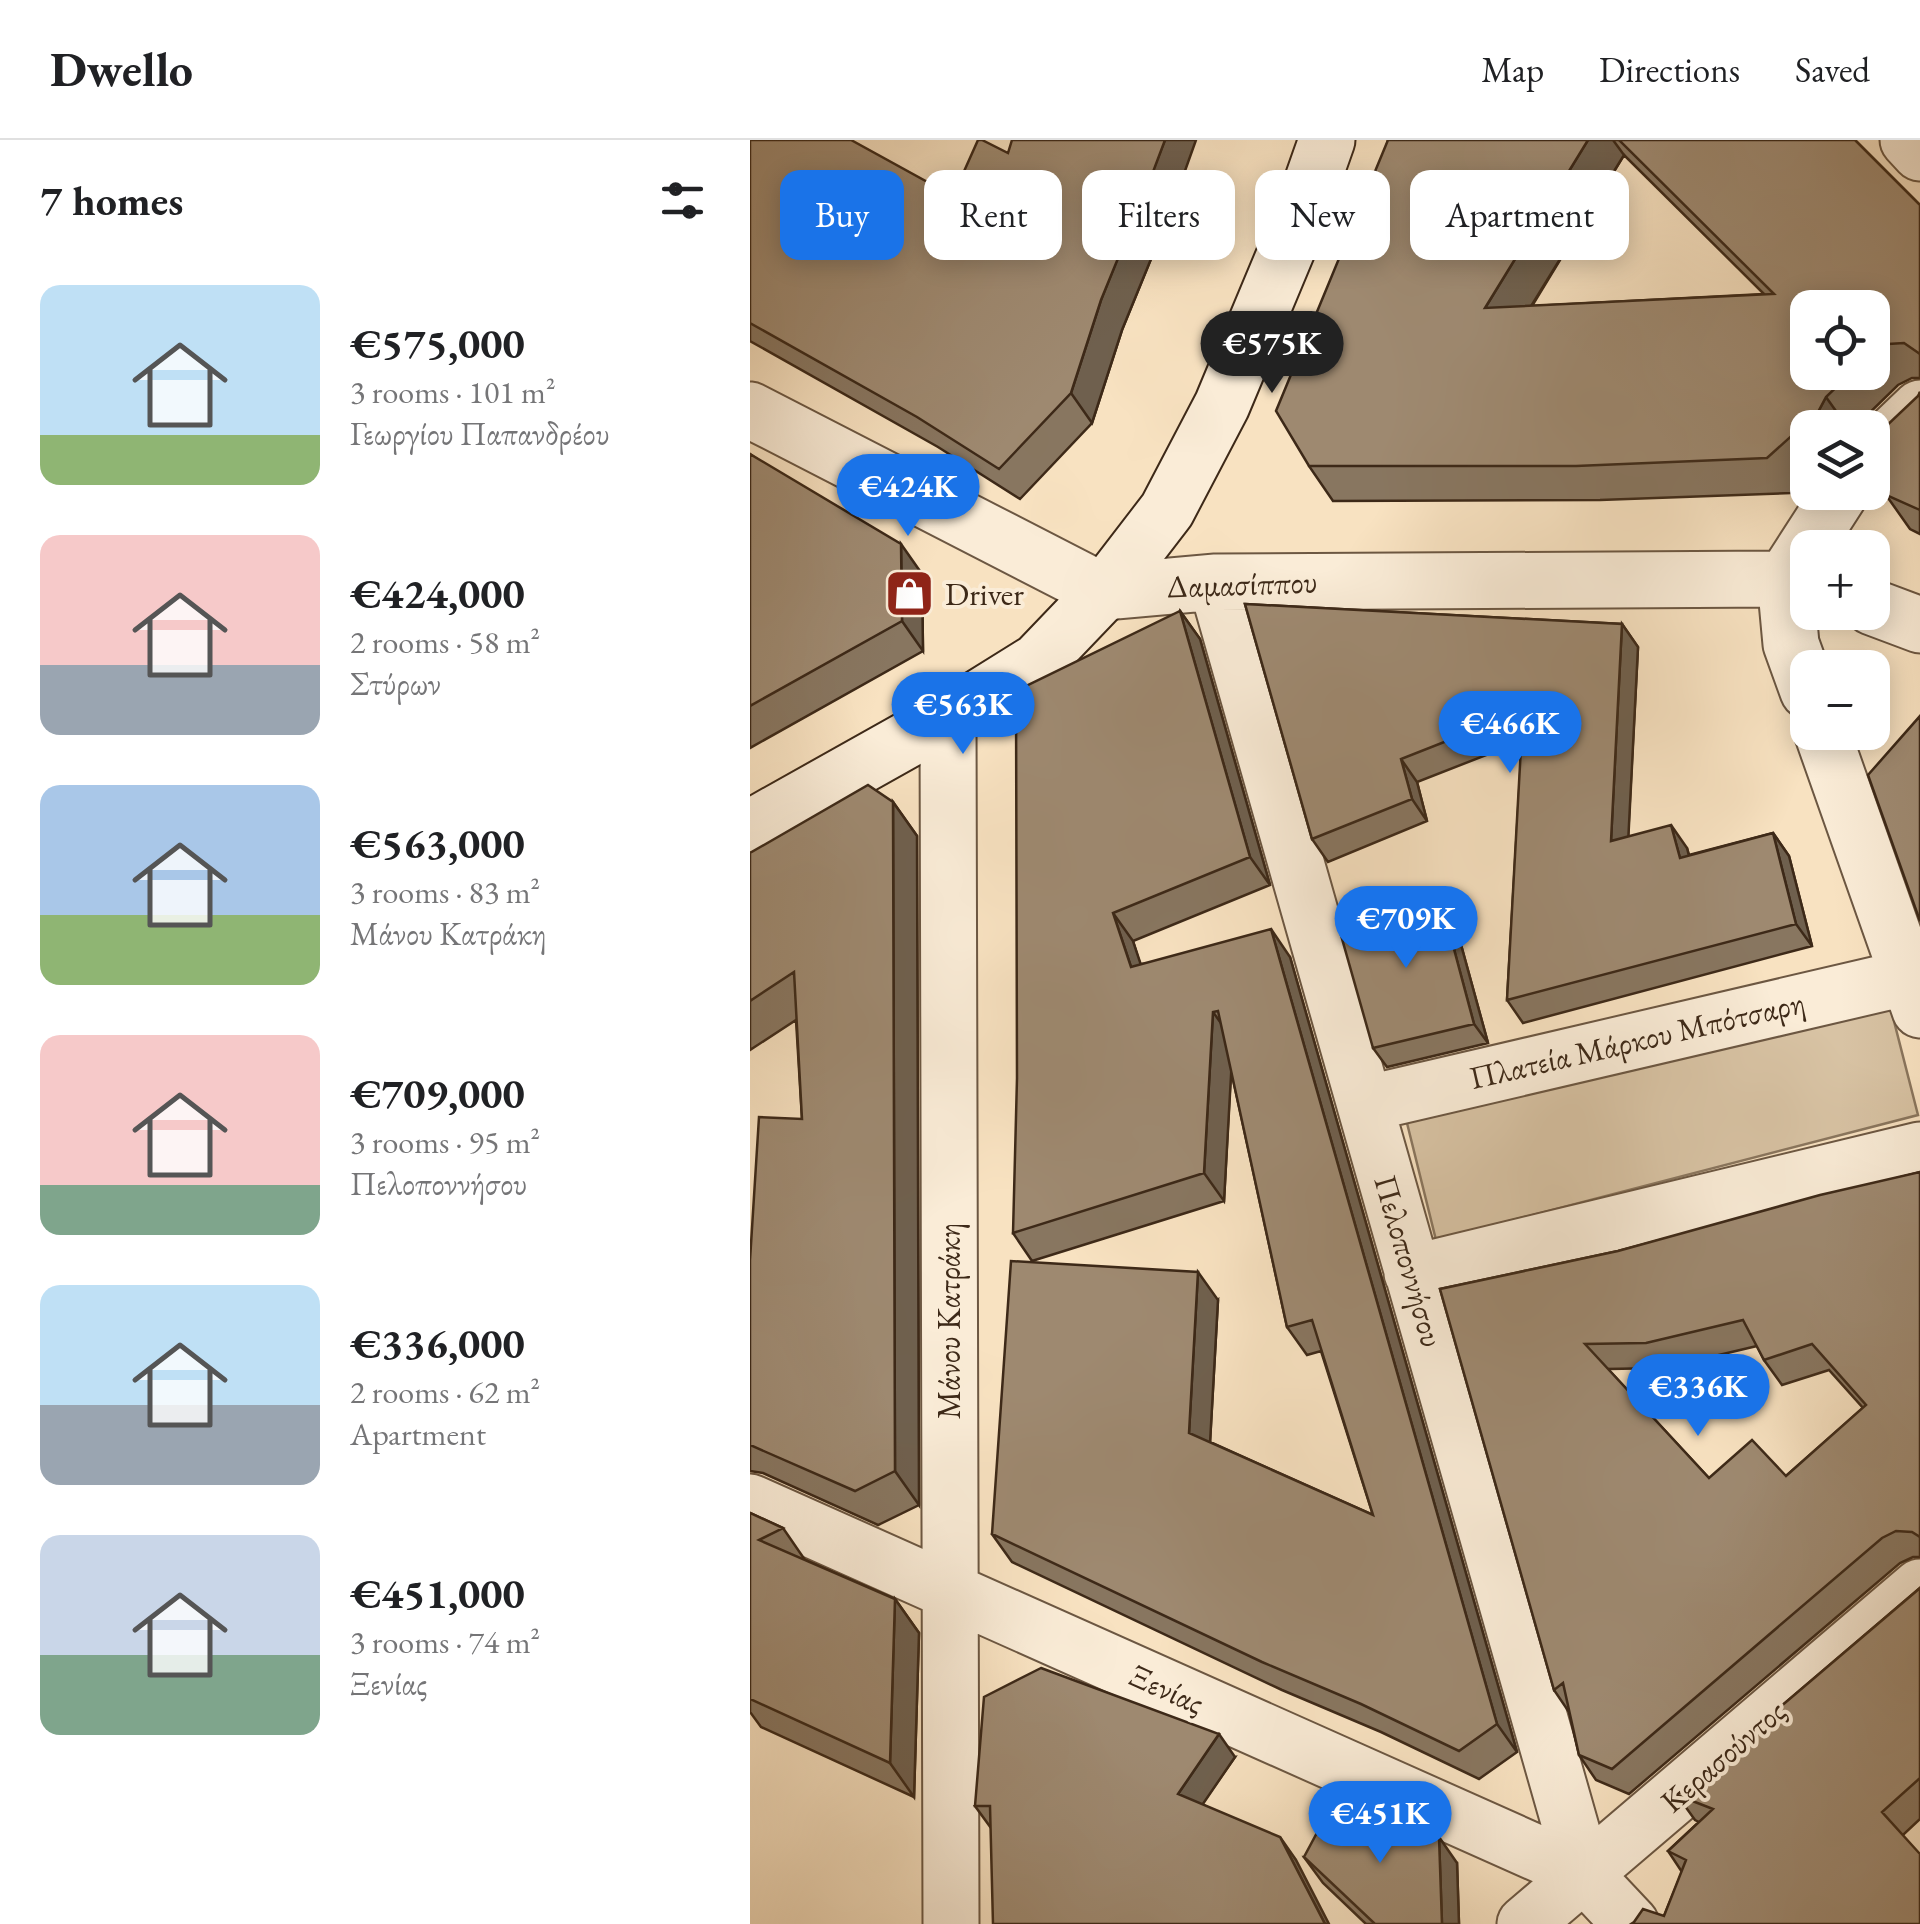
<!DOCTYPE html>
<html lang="en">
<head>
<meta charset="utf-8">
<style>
  body { margin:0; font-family:"EB Garamond",serif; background:#f2f2f2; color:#202124; height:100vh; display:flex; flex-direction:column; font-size:38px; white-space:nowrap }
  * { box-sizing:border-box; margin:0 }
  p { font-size:32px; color:#757577 }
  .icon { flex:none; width:55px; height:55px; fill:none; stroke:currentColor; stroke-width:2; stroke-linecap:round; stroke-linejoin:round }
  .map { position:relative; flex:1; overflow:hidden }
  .sheet { display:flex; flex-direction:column; background:#fff; width:750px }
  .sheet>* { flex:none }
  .guide { position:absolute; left:30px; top:30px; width:950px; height:90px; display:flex; gap:20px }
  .controls { position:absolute; left:1040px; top:150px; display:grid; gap:20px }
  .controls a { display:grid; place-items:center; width:100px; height:100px; border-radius:20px; background:#fff; box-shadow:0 5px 25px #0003; font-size:50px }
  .price { position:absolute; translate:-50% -85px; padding:0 22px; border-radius:35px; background:#1a73e8; color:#fff; font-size:32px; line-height:65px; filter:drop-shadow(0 2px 5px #0008) }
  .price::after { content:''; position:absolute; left:50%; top:60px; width:30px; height:22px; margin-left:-15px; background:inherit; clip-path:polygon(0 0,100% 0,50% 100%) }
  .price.active { background:#222; color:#fff }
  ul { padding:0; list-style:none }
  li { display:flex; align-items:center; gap:30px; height:250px; padding:0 40px }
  li span { display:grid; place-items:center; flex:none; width:280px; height:200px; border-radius:20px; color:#555 }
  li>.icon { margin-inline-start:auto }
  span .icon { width:120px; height:120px; fill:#fffc; stroke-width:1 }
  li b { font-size:42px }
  h2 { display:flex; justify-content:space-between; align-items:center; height:120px; padding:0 40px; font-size:42px }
  .pill { padding:0 35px; border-radius:20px; background:#fff; box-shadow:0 5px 25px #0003; font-size:35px; line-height:90px }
  .pill.active { background:#1a73e8; color:#fff }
  header { display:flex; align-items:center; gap:60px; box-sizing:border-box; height:140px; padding:0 50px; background:#fff; border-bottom:2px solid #e0e0e0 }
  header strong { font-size:48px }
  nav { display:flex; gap:55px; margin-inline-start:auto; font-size:35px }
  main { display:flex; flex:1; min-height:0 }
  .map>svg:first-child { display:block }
  .green { fill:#d8c3a4; stroke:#8a765e; stroke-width:2.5 }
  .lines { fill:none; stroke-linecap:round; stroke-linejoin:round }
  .street-casing { stroke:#6c5742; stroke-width:59 }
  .secondary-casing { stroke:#3d2918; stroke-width:59 }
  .street { stroke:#faecd7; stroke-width:55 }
  .secondary { stroke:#faecd7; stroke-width:55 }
  .wall { fill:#887660; stroke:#3d2918; stroke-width:2.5; fill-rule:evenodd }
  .shaded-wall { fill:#6f604e; stroke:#3d2918; stroke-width:2.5 }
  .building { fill:#9e8970; stroke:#3d2918; stroke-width:2.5; fill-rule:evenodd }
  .labels { text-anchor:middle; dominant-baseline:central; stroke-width:8; stroke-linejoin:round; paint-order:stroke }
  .street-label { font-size:32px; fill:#3d2918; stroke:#faecd7 }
  .poi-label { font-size:32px; fill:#3d2918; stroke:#faecd7; text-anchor:start }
</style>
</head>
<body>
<header>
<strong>Dwello</strong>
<nav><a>Map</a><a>Directions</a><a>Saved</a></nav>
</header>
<main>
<section class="sheet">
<h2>7 homes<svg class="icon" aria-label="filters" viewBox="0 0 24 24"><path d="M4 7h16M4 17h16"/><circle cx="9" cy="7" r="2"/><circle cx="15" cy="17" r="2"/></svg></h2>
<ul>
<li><span style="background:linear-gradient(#bfe0f5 75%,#8fb573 0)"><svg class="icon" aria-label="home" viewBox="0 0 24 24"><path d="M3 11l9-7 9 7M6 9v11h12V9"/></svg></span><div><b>€575,000</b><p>3 rooms · 101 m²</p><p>Γεωργίου Παπανδρέου</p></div></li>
<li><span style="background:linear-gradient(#f6c9c9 65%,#9aa5b1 0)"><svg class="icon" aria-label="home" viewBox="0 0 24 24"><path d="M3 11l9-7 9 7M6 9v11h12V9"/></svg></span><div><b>€424,000</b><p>2 rooms · 58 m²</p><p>Στύρων</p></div></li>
<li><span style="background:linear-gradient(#a9c7e8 65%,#8fb573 0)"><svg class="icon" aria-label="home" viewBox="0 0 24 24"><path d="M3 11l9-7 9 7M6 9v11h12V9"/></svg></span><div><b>€563,000</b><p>3 rooms · 83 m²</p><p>Μάνου Κατράκη</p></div></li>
<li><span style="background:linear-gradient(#f6c9c9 75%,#7fa58c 0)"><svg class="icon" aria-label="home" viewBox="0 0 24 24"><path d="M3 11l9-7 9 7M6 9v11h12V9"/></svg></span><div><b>€709,000</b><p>3 rooms · 95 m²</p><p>Πελοποννήσου</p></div></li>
<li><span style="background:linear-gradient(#bfe0f5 60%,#9aa5b1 0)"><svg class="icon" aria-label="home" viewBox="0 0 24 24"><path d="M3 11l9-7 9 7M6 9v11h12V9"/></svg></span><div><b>€336,000</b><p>2 rooms · 62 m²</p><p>Apartment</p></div></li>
<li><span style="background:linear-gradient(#c9d6e8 60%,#7fa58c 0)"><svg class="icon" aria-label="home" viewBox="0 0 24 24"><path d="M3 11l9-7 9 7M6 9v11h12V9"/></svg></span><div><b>€451,000</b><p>3 rooms · 74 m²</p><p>Ξενίας</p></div></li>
</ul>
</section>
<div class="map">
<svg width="1170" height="1784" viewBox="0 0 1170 1784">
  <rect width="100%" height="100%" fill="#f8e2c1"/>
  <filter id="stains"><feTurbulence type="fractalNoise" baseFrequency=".002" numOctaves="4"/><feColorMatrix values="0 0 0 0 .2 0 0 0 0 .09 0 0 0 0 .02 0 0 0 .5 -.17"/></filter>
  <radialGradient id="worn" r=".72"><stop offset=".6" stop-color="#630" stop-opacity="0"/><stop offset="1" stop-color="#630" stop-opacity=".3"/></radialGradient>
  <path class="green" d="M1136,850L1168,975L686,1100L655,975Z"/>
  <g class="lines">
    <defs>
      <path id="street" d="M1158,0L1170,13
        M0,270L354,452L466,442L1035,439L1058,446
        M1122,314L1170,268
        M466,442L834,1734L881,1784
        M1122,467L1170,485
        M1058,551L1041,504L1035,439L1091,352
        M198,577L201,1784
        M1072,592L1170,870
        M615,964L1159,837
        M662,1133L1170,1010
        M0,1362L834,1734
        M775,1784L1170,1447"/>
      <path id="secondary" d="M0,688L198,577L288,521L354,452L417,370L472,265L546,88L577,0"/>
    </defs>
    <use href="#street" class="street-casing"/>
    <use href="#secondary" class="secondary-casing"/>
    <use href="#street" class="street"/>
    <use href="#secondary" class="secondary"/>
  </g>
  <path class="wall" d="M0,0L203,56L258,13L421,70L372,190L342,283L270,359L188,307L0,201Z
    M638,0H1105L1170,65V238H1162L1148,245L1104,288H1058V338L1041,353L850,360L583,361L559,326ZM874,15L1014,154L782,166ZM1122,168V232H1058Z
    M1170,252V394L1160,389L1136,355Z
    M0,314L172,434L173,511L0,608Z
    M495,464L872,484L888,507L878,697L937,708L939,715L1023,693L1039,716L1062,806L773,883L757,860L772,601L667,642L677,681L578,722L562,699Z
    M430,471L450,499L520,745L383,801L390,824L540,817L767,1612L729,1639L631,1592L532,1550L262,1422L242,1394L468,1160L460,1302L623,1375L571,1211L557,1215L537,1187L481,930L474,1061L282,1121L263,1093Z
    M143,662L167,696L169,1365L128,1385L13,1333L0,1331V1120L52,979L46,880L0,910V713Z
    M702,772L738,903L637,927L623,908Z
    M1170,1032V1417H1163L1150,1423L879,1654L846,1640L829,1615L819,1572L804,1550L690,1149L868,1111ZM1007,1206L1014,1220L1032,1245L1079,1230L1113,1268L1036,1336L959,1338L858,1229L914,1228Z
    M0,1373L33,1388L55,1420L145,1459L169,1493L164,1657L11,1587L0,1572Z
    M1170,1448V1679L1153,1695L914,1776L932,1732L918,1711L949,1682L945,1680L927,1655Z
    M485,1617L452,1664L546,1720L241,1688L225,1666Z
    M554,1717L707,1723L709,1784H616L573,1743Z"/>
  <path class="shaded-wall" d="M415,0H446L421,70L372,190L342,283L321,253L351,160Z
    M838,0H863L874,15L759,202L735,168Z
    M1076,257L1098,288H1078L1068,272Z
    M151,404L172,434L173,511L152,481Z
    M430,471L450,499L520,745L500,717Z
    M872,484L888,507L877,724L861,701Z
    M651,619L667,642L677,681L662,659Z
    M143,662L167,696L169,1365L145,1331Z
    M921,685L937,708L945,740L930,718Z
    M1023,693L1039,716L1062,806L1046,784Z
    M689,753L702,772L738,903L724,884Z
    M363,773L383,801L401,855L381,827Z
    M521,789L540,817L767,1612L747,1584Z
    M463,872L483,900L474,1061L454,1033Z
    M448,1132L468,1160L459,1321L439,1293Z
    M145,1459L169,1493L164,1657L140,1623Z
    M469,1594L485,1617L444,1677L428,1654Z
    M530,1697L546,1720L579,1784H575Z
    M689,1697L707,1723L709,1784H692Z"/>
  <path class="building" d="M0,0H101L203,56L228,0H232L258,13L262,0H415L400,40L351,160L321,253L249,329L167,277L0,183Z
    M638,0H838L735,168L1024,154L869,0H1105L1170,65V214L1154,203L1138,204L1122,213V168H1058V232H1102L1076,257L1068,272L1017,318L826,326H559L526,271Z
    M1170,252V370L1136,355L1132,290L1168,256Z
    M0,314L151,404L152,481L0,566Z
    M495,464L872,484L861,701L921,685L930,718L1023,693L1046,784L757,860L773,571L651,619L662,659L562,699Z
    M430,471L500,717L363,773L381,827L521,789L747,1584L709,1611L611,1564L512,1522L242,1394L261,1121L448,1132L439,1293L623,1375L562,1180L537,1187L468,871L463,872L454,1033L263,1093L267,938L266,551Z
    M1170,576V781L1118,635Z
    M118,645L143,662L145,1331L105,1351L0,1305V1120L9,977L52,979L44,832L0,861V713Z
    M689,753L724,884L623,908L587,781Z
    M1170,1032V1397L1162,1392L1146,1391L1132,1398L862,1629L829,1615L813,1543L804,1550L690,1149L868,1111L1070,1055ZM993,1180L1014,1220L1062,1204L1116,1265L1036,1336L1002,1300L959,1338L835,1204L896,1203Z
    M0,1373L33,1388L9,1400L145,1459L140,1623L0,1559Z
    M1170,1448V1638L1132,1672L1170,1714V1784H881L884,1782L893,1769L914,1776L936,1720L918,1711L963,1669L927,1655Z
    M291,1528L469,1594L428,1654L530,1697L575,1784H243L240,1666H225L234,1557Z
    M584,1661L689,1697L692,1784H625L554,1717Z"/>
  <defs>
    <symbol id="shop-square" viewBox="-11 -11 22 22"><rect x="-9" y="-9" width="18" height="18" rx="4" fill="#8f2418" stroke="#faecd7"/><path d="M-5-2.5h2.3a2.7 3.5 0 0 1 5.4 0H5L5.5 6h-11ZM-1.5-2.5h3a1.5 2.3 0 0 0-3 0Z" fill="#fff"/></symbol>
  </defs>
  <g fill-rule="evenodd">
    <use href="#shop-square" x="132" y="426" width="55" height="55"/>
  </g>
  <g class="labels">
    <g class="street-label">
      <text transform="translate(492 444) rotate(-2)">Δαμασίππου</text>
      <text transform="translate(887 900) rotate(-13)">Πλατεία Μάρκου Μπότσαρη</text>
      <text transform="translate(659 1121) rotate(74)">Πελοποννήσου</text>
      <text transform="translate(199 1181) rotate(-90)">Μάνου Κατράκη</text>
      <text transform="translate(417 1549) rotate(24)">Ξενίας</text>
      <text transform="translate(973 1616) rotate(-41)">Κερασούντος</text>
    </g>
    <g class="poi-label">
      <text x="195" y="454">Driver</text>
    </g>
  </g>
  <rect width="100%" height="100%" filter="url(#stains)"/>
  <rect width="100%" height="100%" fill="url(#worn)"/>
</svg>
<div class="controls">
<a><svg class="icon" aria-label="locate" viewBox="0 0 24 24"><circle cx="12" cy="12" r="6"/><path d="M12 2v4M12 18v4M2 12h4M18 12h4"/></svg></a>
<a><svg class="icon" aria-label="layers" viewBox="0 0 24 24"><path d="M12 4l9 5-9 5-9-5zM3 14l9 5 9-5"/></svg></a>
<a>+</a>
<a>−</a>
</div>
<b class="price active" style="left:522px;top:256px">€575K</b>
<b class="price" style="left:158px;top:399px">€424K</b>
<b class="price" style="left:213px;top:617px">€563K</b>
<b class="price" style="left:760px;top:636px">€466K</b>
<b class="price" style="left:656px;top:831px">€709K</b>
<b class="price" style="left:948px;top:1299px">€336K</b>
<b class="price" style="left:630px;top:1726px">€451K</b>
<div class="guide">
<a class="pill active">Buy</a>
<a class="pill">Rent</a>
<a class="pill">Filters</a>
<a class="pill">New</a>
<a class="pill">Apartment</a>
</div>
</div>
</main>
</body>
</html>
